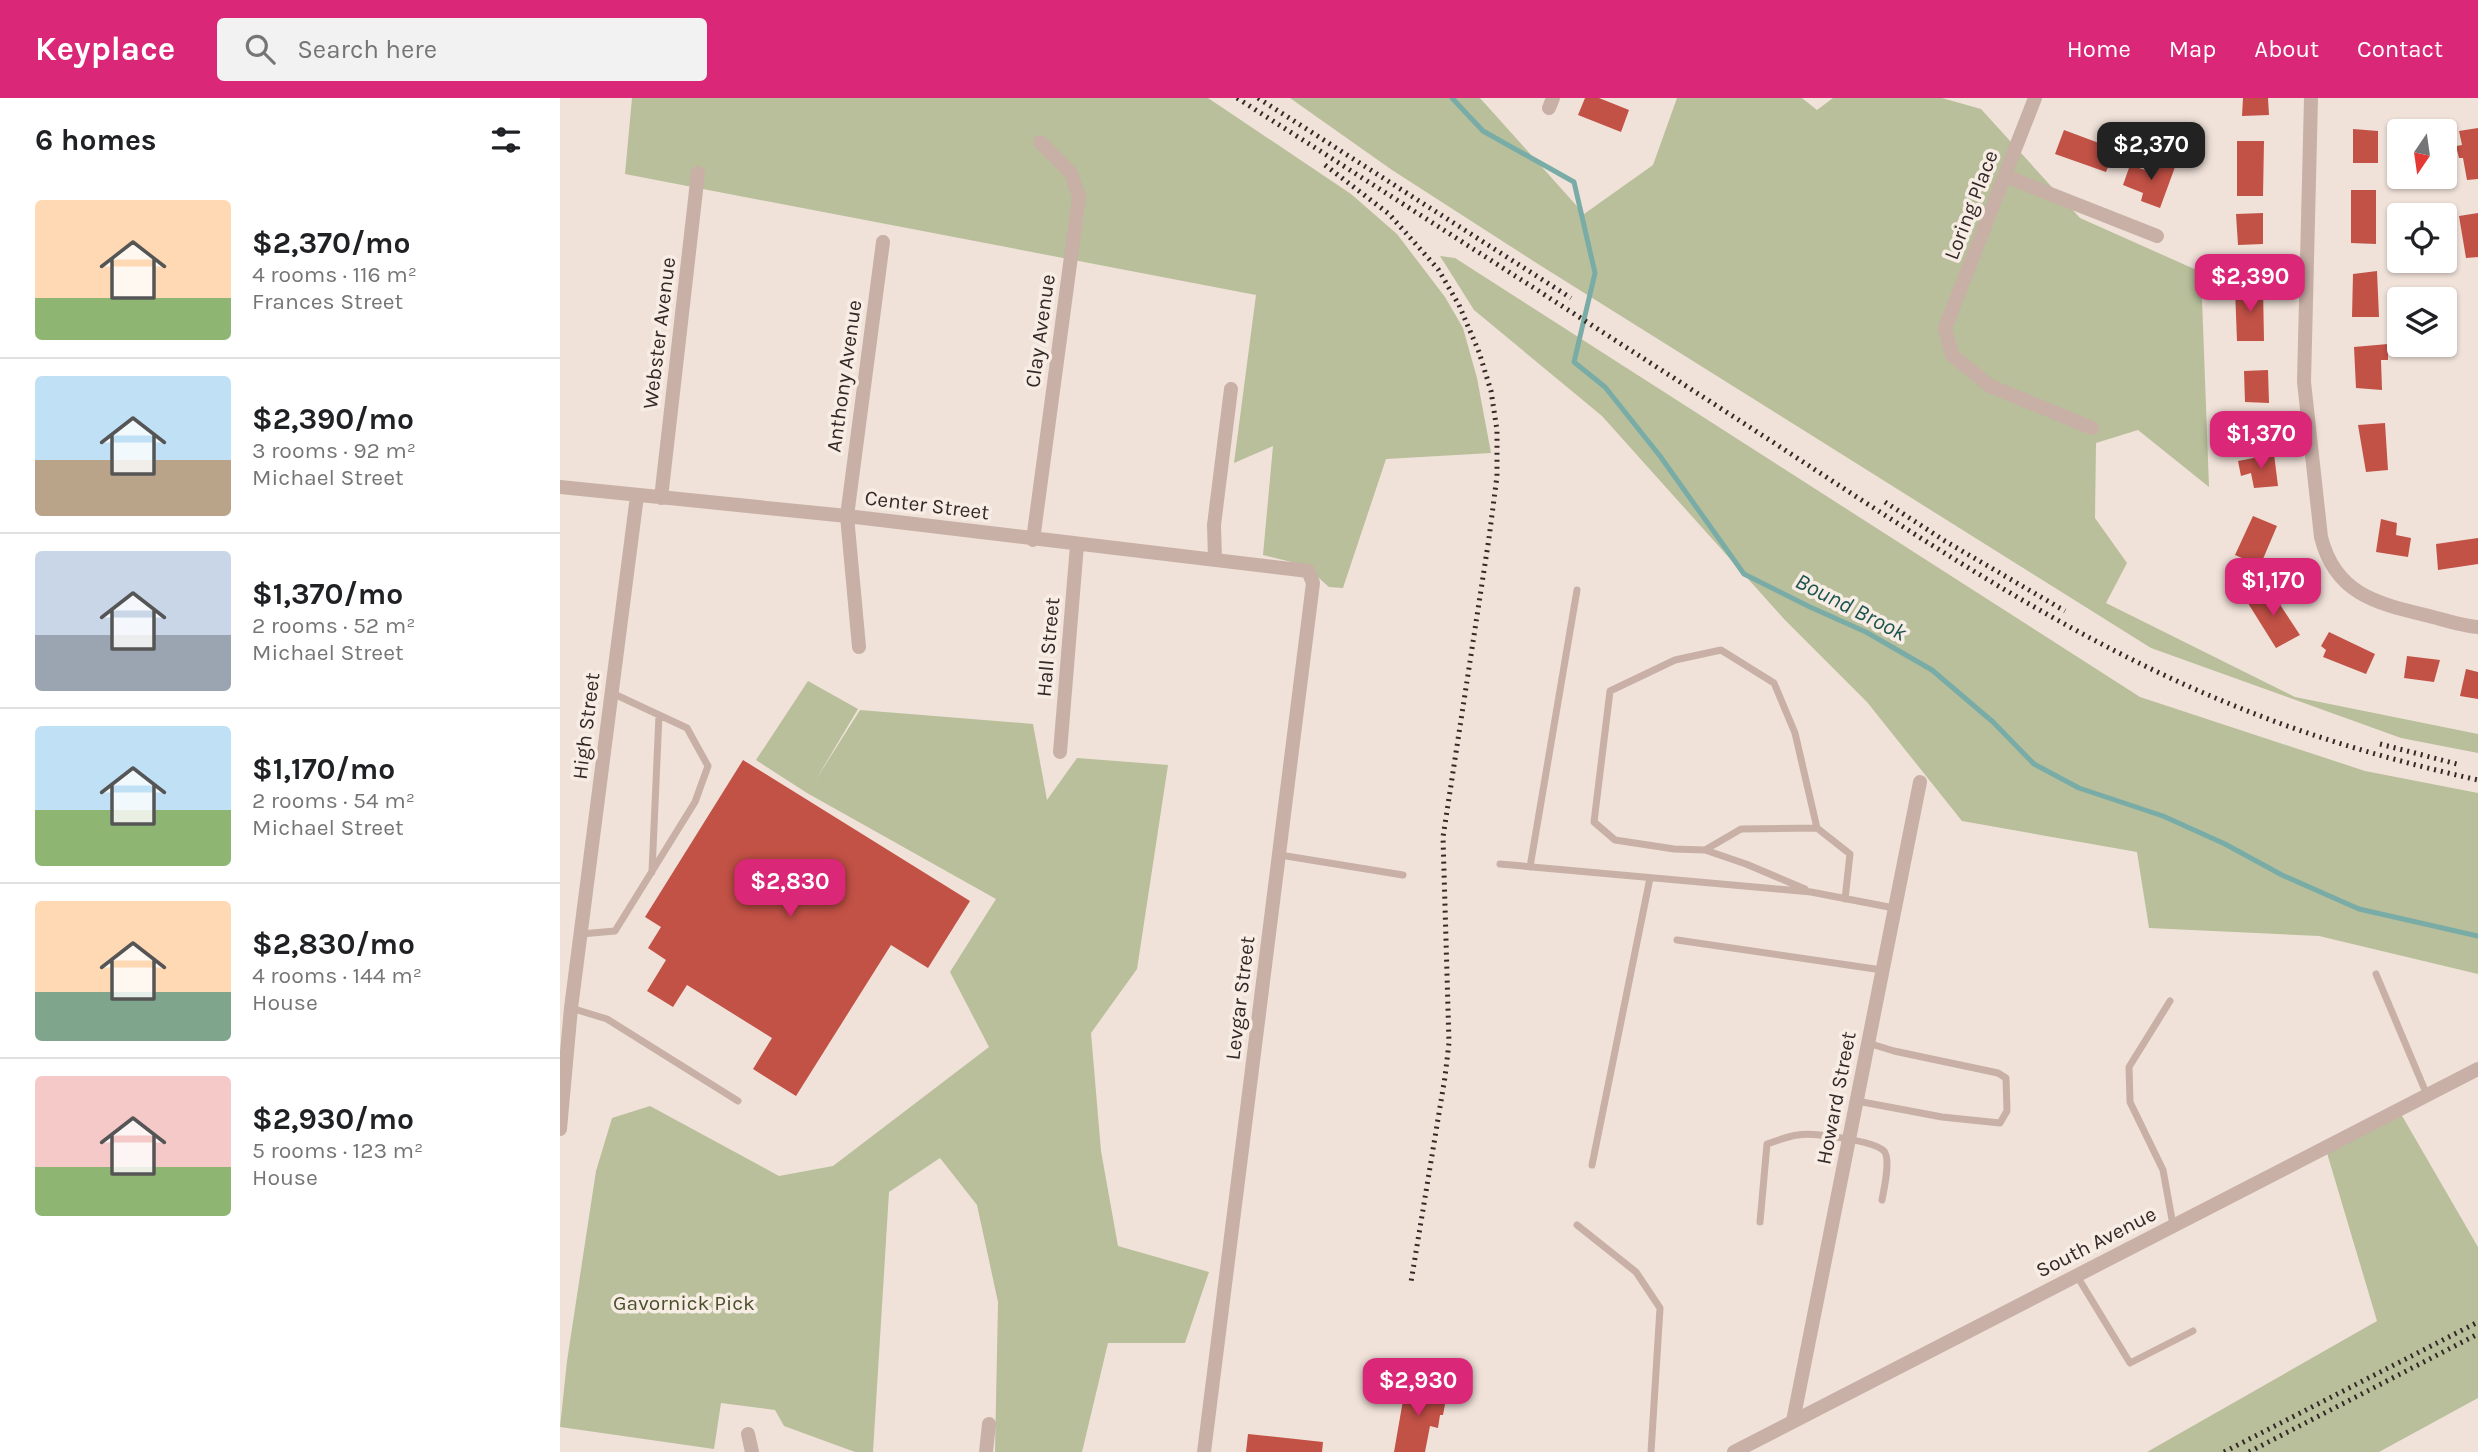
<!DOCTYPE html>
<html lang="en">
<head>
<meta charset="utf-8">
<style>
  body { margin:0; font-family:Karla,sans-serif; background:#f2f2f2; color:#202124; height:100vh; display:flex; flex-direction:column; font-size:26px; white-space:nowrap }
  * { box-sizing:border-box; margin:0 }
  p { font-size:23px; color:#757577 }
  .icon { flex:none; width:38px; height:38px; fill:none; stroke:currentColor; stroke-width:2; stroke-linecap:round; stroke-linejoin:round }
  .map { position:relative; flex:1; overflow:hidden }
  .details { display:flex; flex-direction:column; background:#fff; width:560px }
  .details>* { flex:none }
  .needle { width:46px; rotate:193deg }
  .fabs { position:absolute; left:1827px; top:21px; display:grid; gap:14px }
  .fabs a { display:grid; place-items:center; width:70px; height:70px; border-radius:7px; background:#fff; box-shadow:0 2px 5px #0004; font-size:35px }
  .price { position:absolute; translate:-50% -60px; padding:0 16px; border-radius:14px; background:#db2777; color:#fff; font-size:23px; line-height:46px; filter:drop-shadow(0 2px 4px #0008) }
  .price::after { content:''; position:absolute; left:50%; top:42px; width:21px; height:16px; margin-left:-10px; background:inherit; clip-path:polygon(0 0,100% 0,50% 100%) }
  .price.on { background:#222; color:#fff }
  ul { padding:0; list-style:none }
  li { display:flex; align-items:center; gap:21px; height:175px; padding:0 35px }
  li+li { border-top:2px solid #e0e0e0 }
  li span { display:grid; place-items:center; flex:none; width:196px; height:140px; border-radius:7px; color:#555 }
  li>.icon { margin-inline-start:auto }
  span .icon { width:84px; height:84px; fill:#fffc; stroke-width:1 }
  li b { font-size:30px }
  h2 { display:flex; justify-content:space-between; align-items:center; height:84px; padding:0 35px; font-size:30px }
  header { display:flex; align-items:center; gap:42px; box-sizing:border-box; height:98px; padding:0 35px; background:#db2777; color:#fff }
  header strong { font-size:33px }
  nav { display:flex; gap:38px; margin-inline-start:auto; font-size:24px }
  .search { width:490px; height:63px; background:#f2f2f2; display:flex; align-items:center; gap:18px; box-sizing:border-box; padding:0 24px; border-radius:7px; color:#757577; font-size:26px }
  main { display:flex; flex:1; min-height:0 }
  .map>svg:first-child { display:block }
  .green { fill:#b8bf9a }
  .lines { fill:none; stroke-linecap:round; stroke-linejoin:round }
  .stream { stroke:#79aca7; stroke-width:5 }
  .building { fill:#c25146 }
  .service { stroke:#c8b0a6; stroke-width:7 }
  .minor { stroke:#c8b0a6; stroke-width:14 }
  .rail { stroke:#342927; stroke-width:5; stroke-dasharray:2 5; stroke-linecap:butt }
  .labels { text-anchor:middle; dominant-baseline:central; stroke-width:7; stroke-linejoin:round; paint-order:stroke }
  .street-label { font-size:21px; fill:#342927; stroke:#f8ede5 }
  .park-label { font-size:21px; fill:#49512b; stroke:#f8ede5 }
  .water-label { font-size:23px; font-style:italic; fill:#1e544f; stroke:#f8ede5 }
</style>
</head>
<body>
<header>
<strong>Keyplace</strong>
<div class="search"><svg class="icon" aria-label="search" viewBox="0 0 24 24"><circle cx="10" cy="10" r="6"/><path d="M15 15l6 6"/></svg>Search here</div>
<nav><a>Home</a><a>Map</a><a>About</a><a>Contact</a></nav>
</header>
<main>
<section class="details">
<h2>6 homes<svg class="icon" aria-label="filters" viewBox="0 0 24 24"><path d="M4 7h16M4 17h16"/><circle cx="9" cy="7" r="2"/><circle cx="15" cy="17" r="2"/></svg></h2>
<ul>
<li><span style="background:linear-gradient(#ffd9b3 70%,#8fb573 0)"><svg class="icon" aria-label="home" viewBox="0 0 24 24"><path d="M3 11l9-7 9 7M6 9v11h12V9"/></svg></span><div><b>$2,370/mo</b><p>4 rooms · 116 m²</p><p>Frances Street</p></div></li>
<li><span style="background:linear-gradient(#bfe0f5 60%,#b9a48a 0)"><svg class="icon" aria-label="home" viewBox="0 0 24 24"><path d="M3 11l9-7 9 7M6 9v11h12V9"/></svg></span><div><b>$2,390/mo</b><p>3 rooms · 92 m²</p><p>Michael Street</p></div></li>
<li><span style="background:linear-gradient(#c9d6e8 60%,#9aa5b1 0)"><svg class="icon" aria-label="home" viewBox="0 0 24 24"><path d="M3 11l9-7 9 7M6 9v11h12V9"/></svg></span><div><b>$1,370/mo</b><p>2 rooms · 52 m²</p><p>Michael Street</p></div></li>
<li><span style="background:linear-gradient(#bfe0f5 60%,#8fb573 0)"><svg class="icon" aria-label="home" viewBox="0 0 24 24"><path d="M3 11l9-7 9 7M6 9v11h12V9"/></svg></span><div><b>$1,170/mo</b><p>2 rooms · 54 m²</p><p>Michael Street</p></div></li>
<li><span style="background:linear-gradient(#ffd9b3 65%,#7fa58c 0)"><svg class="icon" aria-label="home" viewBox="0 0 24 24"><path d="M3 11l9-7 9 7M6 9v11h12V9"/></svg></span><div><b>$2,830/mo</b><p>4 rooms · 144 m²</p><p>House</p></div></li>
<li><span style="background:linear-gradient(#f6c9c9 65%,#8fb573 0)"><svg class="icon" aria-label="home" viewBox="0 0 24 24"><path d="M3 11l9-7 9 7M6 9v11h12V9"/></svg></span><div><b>$2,930/mo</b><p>5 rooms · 123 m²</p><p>House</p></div></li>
</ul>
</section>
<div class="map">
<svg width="1918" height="1354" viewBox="0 0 1918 1354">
  <rect width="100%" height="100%" fill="#f0e2d9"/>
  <path class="green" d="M72,0H648L791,96L837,136L885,199L903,230L917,280L931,355L826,361L783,490L769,489L744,467L703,457L713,348L674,365L696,197L65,76Z
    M730,0H920L1024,116L1093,67L1117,0H1242L1257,12L1273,0H1382L1421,11L1520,120L1641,174L1649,389L1578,332L1536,345L1535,420L1567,465L1546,505L1735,599L1918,636V655L1841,640L1591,550L978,166L832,72Z
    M880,158L895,160L1580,599L1805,673L1918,695V876L1759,838L1589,830L1577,754L1402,723L1307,604L1224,521L1042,318L914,212Z
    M248,583L298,611L255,683L300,612L473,626L487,702L517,660L608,667L577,871L531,935L541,1053L558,1148L649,1174L625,1245H548L522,1354H435L438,1204L417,1107L380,1060L329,1094L313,1354H295L224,1328L215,1312L161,1305L154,1351L0,1329L7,1263L36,1073L52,1020L90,1008L219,1078L273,1068L429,949L390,874L436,801L247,695L196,662Z
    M1841,1016L1918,1149V1300L1819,1354H1587L1817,1223L1767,1055Z"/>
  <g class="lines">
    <path class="stream" d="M892,0L923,33L1014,84L1035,175L1014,264L1045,289L1100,358L1184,476L1250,509L1306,534L1372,572L1433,624L1474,666L1519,690L1603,718L1665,746L1722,777L1799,811L1918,838"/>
  </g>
  <path class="building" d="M1025,0H1039L1069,12L1061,34L1018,17Z
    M1683,0H1708L1709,17L1682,18Z
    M1918,30V81L1907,82L1903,60H1899L1896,48L1902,47L1899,33Z
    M1793,31L1818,33V65H1793Z
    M1504,32L1555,51L1546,74L1495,56Z
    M1677,43H1704L1703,98H1677Z
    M1592,61L1615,69L1600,110L1581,103L1583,95L1563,87L1570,67L1588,73Z
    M1791,92H1816V146L1791,145Z
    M1703,115V146L1678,147L1676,116Z
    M1918,115V159L1906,160L1899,118Z
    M1817,173L1819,219H1792L1793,176Z
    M1703,189L1704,243H1677L1675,191Z
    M1828,246V262H1821L1822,292L1796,290L1794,249Z
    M1708,272L1709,305L1685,304L1684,273Z
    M1825,325L1828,372L1806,374L1798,327Z
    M1714,356L1718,388L1694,390L1691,375L1681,378L1678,363Z
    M1693,418L1717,428L1700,468L1675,457Z
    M1821,421L1837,425L1836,437L1851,440L1848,459L1816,454Z
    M1918,440V466L1878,472L1876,446Z
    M1709,490L1740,537L1716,550L1686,502Z
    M1769,534L1815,556L1806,576L1763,559L1766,552L1761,548Z
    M1847,558L1880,562L1874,584L1844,580Z
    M1906,571L1918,574V601L1900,598Z
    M183,662L410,803L368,870L331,847L236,998L193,971L212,940L127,887L113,909L87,893L106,862L88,850L101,829L85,819Z
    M846,1285L876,1290L875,1299L886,1301L883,1317H880L878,1330L870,1328L865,1354H834Z
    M688,1336L763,1344L762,1354H686Z"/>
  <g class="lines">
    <path class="service" d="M1257,730L1181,731L1145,752L1114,751L1055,742L1034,724L1050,593L1115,562L1161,552L1214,585L1235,635L1257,730L1290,756L1285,801
      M1145,752L1186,766L1245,791
      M720,757L843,777
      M940,766L1251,794L1334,810
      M970,769L1017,492
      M92,774L99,617
      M21,836L55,833L135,704L148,668L127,630L52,595
      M1117,842L1322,872
      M1816,876L1867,997
      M1610,903L1569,969L1570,1004L1603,1072L1613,1127
      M11,910L47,921L178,1003
      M1297,1003L1382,1019L1440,1025L1447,1013L1446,980L1438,975L1334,953L1308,945
      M1032,1067L1090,780
      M1200,1124L1207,1046C1217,1043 1228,1038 1238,1037C1252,1034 1315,1043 1324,1053C1331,1061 1324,1091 1322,1102
      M1017,1127L1076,1174L1100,1210L1091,1354
      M1517,1178L1570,1265L1633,1233"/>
    <path class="minor" d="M1475,0L1385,230L1392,257L1430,288L1532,330
      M1751,0L1744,284L1761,439C1775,495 1815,505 1865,517C1882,521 1901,528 1918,529
      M989,10L993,0
      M1445,78L1597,138
      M0,389L287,418L748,473L753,485L644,1354
      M101,400L138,75
      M473,442L519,99L511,75L480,44
      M655,462L654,427L671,291
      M299,549L287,418L323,144
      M500,654L517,447
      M0,1031L11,910L77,398
      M1233,1323L1360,684
      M188,1336L192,1354
      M426,1354L429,1326
      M1174,1354L1918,971"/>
    <path class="rail" d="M677,0C842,105 1007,211 1171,317C1337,424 1501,540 1685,612C1760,642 1839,664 1918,682
      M698,0L1011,200
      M765,67L829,116L878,171L899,207L919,254L931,293L937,332V378L929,440L883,739L889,945L885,979L851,1184
      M1325,404L1385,443L1505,513
      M1820,646L1901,667
      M1664,1354L1918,1224
      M1689,1354L1918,1236"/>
  </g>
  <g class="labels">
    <g class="street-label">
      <text transform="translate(1411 107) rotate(-69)">Loring Place</text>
      <text transform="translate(480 233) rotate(-82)">Clay Avenue</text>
      <text transform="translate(99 235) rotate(-83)">Webster Avenue</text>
      <text transform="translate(284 278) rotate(-82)">Anthony Avenue</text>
      <text transform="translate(367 407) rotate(7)">Center Street</text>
      <text transform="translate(488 549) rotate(-85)">Hall Street</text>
      <text transform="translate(26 628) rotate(-83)">High Street</text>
      <text transform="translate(680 900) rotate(-83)">Levgar Street</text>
      <text transform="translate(1276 1000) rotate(-79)">Howard Street</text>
      <text transform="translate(1536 1144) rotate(-27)">South Avenue</text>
    </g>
    <g class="park-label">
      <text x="124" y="1205">Gavornick Pick</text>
    </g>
    <g class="water-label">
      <text transform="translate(1291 509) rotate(27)">Bound Brook</text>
    </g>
  </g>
</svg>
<div class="fabs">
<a><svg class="needle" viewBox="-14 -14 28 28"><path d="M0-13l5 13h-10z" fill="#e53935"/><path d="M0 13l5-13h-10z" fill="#757577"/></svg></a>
<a><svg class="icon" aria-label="locate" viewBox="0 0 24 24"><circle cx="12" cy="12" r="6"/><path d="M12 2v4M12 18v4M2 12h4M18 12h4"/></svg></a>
<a><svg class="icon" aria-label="layers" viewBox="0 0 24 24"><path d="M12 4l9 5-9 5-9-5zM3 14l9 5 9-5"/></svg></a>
</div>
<b class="price on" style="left:1591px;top:84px">$2,370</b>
<b class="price" style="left:1690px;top:216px">$2,390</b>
<b class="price" style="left:1701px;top:373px">$1,370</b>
<b class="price" style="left:1713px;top:520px">$1,170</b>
<b class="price" style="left:230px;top:821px">$2,830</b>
<b class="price" style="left:858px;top:1320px">$2,930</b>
</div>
</main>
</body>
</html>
